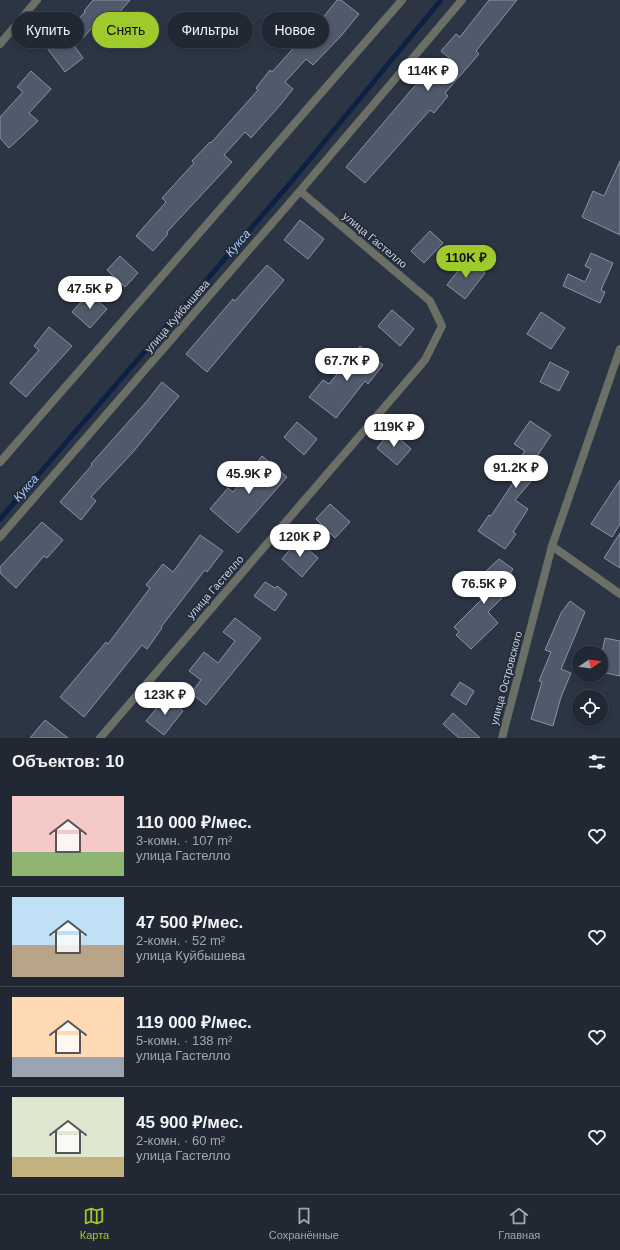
<!DOCTYPE html>
<html lang="ru">
<head>
<meta charset="utf-8">
<style>
  body { margin:0; font-family:Arial,sans-serif; background:#2d343f; color:#f1f3f6; height:100vh; display:flex; flex-direction:column; font-size:15px; white-space:nowrap }
  * { box-sizing:border-box; margin:0 }
  p { font-size:13px; color:#a2a6ac }
  .icon { flex:none; width:22px; height:22px; fill:none; stroke:currentColor; stroke-width:2; stroke-linecap:round; stroke-linejoin:round }
  .map { position:relative; height:738px; overflow:hidden }
  .details { display:flex; flex-direction:column; background:#212833; flex:1 }
  .details>* { flex:none }
  .top-card { position:absolute; left:12px; top:12px; width:400px; height:36px; display:flex; gap:8px }
  .needle { width:26px; rotate:77deg }
  .controls { position:absolute; left:572px; top:646px; display:grid; gap:8px }
  .controls a { display:grid; place-items:center; width:36px; height:36px; border-radius:50%; background:#212833; box-shadow:0 2px 6px #0003,0 0 0 1px #3e444e; font-size:20px }
  .price { position:absolute; translate:-50% -34px; padding:0 9px; border-radius:14px; background:#fff; color:#222; font-size:13px; line-height:26px; filter:drop-shadow(0 1px 2px #0008) }
  .price::after { content:''; position:absolute; left:50%; top:24px; width:12px; height:9px; margin-left:-6px; background:inherit; clip-path:polygon(0 0,100% 0,50% 100%) }
  .price.selected { background:#9fca2c; color:#111 }
  ul { padding:0; list-style:none }
  li { display:flex; align-items:center; gap:12px; height:100px; padding:0 12px }
  li+li { border-top:1px solid #3e444e }
  li span { display:grid; place-items:center; flex:none; width:112px; height:80px; border-radius:0px; color:#555 }
  li>.icon { margin-inline-start:auto }
  span .icon { width:48px; height:48px; fill:#fffc; stroke-width:1 }
  li b { font-size:17px }
  h2 { display:flex; justify-content:space-between; align-items:center; height:48px; padding:0 12px; font-size:17px }
  .tag { padding:0 14px; border-radius:18px; background:#212833; box-shadow:0 2px 6px #0003,0 0 0 1px #3e444e; font-size:14px; line-height:36px }
  .tag.selected { background:#9fca2c; color:#111 }
  .dock { display:flex; justify-content:space-around; align-items:center; height:56px; border-top:1px solid #3e444e; background:#212833; font-size:11px; color:#a2a6ac }
  .dock a { display:grid; justify-items:center; gap:2px }
  .dock .selected { color:#9fca2c }
  .map>svg:first-child { display:block }
  .lines { fill:none; stroke-linecap:round; stroke-linejoin:round }
  .stream { stroke:#0d2145; stroke-width:5 }
  .building { fill:#505a6b; stroke:#8893a5 }
  .minor { stroke:#6b6f66; stroke-width:8 }
  .tertiary { stroke:#6b6f66; stroke-width:8 }
  .labels { text-anchor:middle; dominant-baseline:central; stroke-width:3.5; stroke-linejoin:round; paint-order:stroke }
  .street-label { font-size:11px; fill:#ccd2dc; stroke:#222b3a }
  .water-label { font-size:12px; font-style:italic; fill:#a8c7fc; stroke:#222b3a }
</style>
</head>
<body>
<div class="map">
<svg width="620" height="738" viewBox="0 0 620 738">
  <rect width="100%" height="100%" fill="#2c3544"/>
  <g class="lines">
    <path class="stream" d="M0,519L292,181L441,0"/>
  </g>
  <path class="building" d="M93,0H130L105,29L97,22L75,47L83,58L65,72L47,48L64,35L85,12L84,11Z
    M337,0H341L359,14L341,36L313,65L306,59L285,82L293,89L281,104L251,138L245,132L224,155L232,162L167,232L168,234L153,251L136,236L166,202L162,198L194,163L192,161L210,142L211,143L258,90L256,88L270,70L272,72L308,32L310,34Z
    M489,0H517L476,51L479,54L445,93L448,96L434,113L430,110L365,183L346,167L424,75L432,82L452,60L441,51L456,34L460,37Z
    M31,71L51,89L29,113L38,121L9,148L0,138V117L23,92L17,87Z
    M620,161V235L582,217L593,191L604,196Z
    M300,220L324,239L308,259L284,240Z
    M430,231L443,243L424,263L411,251Z
    M591,253L613,263L601,290L605,292L600,303L563,286L568,274L585,282L591,269L585,266Z
    M120,256L138,273L125,287L107,270Z
    M467,259L485,273L465,299L447,285Z
    M267,265L284,280L207,372L186,354L233,299L235,301Z
    M89,293L107,309L90,328L72,312Z
    M392,310L414,329L400,346L378,326Z
    M541,312L565,328L551,349L527,334Z
    M49,327L72,346L26,397L10,383L39,350L34,346Z
    M360,346L383,365L368,384L365,381L336,418L309,397L323,380L329,384Z
    M550,362L569,372L559,391L540,382Z
    M162,382L179,396L133,452L91,497L96,501L81,520L60,502L92,465L91,464L147,401Z
    M530,421L551,435L531,465L539,472L515,500L528,509L513,532L516,534L505,549L478,531L489,515L491,516L519,474L511,468L525,451L514,444Z
    M297,422L317,439L304,455L284,437Z
    M391,431L411,449L397,465L377,448Z
    M262,456L287,477L238,533L210,509L228,488L233,492Z
    M620,480V524L612,537L591,524Z
    M330,504L350,522L335,538L316,519Z
    M42,522L63,540L47,558L44,556L16,588L0,573V567Z
    M620,533V568L604,558Z
    M200,535L223,551L207,572L205,570L161,627L162,628L147,649L142,645L84,717L60,697L106,642L108,644L150,588L146,585L163,564L173,572Z
    M298,540L318,558L302,577L282,559Z
    M499,559L513,569L497,592L502,598L488,612L498,623L471,649L456,635L459,632L454,627L484,597L472,584Z
    M265,582L275,588L277,586L287,594L275,611L254,596Z
    M570,601L585,612L561,669L571,673L561,697L553,726L531,719L542,682L539,681L551,652L545,650L561,613Z
    M235,618L261,638L206,705L191,693L201,680L189,671L204,652L218,663L235,641L223,632Z
    M605,638L620,641V676L601,672V657Z
    M460,682L474,691L466,705L451,695Z
    M166,697L183,711L164,735L146,721Z
    M453,713L480,738H459L443,724Z
    M45,720L68,738H30Z"/>
  <g class="lines">
    <path class="minor" d="M0,44L37,0
      M0,462L402,0
      M0,537L300,191L462,0
      M552,546L620,594
      M100,738L425,360L442,326L430,301L300,191"/>
    <path class="tertiary" d="M502,738L552,546L620,349"/>
  </g>
  <g class="labels">
    <g class="street-label">
      <text transform="translate(375 240) rotate(40)">улица Гастелло</text>
      <text transform="translate(177 316) rotate(-49)">улица Куйбышева</text>
      <text transform="translate(215 587) rotate(-49)">улица Гастелло</text>
      <text transform="translate(506 678) rotate(-75)">улица Островского</text>
    </g>
    <g class="water-label">
      <text transform="translate(238 243) rotate(-49)">Кукса</text>
      <text transform="translate(26 488) rotate(-49)">Кукса</text>
    </g>
  </g>
</svg>
<div class="controls">
<a><svg class="needle" viewBox="-14 -14 28 28"><path d="M0-13l5 13h-10z" fill="#e53935"/><path d="M0 13l5-13h-10z" fill="#a2a6ac"/></svg></a>
<a><svg class="icon" aria-label="locate" viewBox="0 0 24 24"><circle cx="12" cy="12" r="6"/><path d="M12 2v4M12 18v4M2 12h4M18 12h4"/></svg></a>
</div>
<b class="price" style="left:428px;top:92px">114K ₽</b>
<b class="price selected" style="left:466px;top:279px">110K ₽</b>
<b class="price" style="left:90px;top:310px">47.5K ₽</b>
<b class="price" style="left:347px;top:382px">67.7K ₽</b>
<b class="price" style="left:394px;top:448px">119K ₽</b>
<b class="price" style="left:516px;top:489px">91.2K ₽</b>
<b class="price" style="left:249px;top:495px">45.9K ₽</b>
<b class="price" style="left:300px;top:558px">120K ₽</b>
<b class="price" style="left:484px;top:605px">76.5K ₽</b>
<b class="price" style="left:165px;top:716px">123K ₽</b>
<div class="top-card">
<a class="tag">Купить</a>
<a class="tag selected">Снять</a>
<a class="tag">Фильтры</a>
<a class="tag">Новое</a>
</div>
</div>
<section class="details">
<h2>Объектов: 10<svg class="icon" aria-label="filters" viewBox="0 0 24 24"><path d="M4 7h16M4 17h16"/><circle cx="9" cy="7" r="2"/><circle cx="15" cy="17" r="2"/></svg></h2>
<ul>
<li><span style="background:linear-gradient(#f6c9c9 70%,#8fb573 0)"><svg class="icon" aria-label="home" viewBox="0 0 24 24"><path d="M3 11l9-7 9 7M6 9v11h12V9"/></svg></span><div><b>110 000 ₽/мес.</b><p>3-комн. · 107 m²</p><p>улица Гастелло</p></div><svg class="icon" aria-label="heart" viewBox="0 0 24 24"><path d="M12 20l-8-8c-3-5 5-10 8-4 3-6 11-1 8 4z"/></svg></li>
<li><span style="background:linear-gradient(#bfe0f5 60%,#b9a48a 0)"><svg class="icon" aria-label="home" viewBox="0 0 24 24"><path d="M3 11l9-7 9 7M6 9v11h12V9"/></svg></span><div><b>47 500 ₽/мес.</b><p>2-комн. · 52 m²</p><p>улица Куйбышева</p></div><svg class="icon" aria-label="heart" viewBox="0 0 24 24"><path d="M12 20l-8-8c-3-5 5-10 8-4 3-6 11-1 8 4z"/></svg></li>
<li><span style="background:linear-gradient(#ffd9b3 75%,#9aa5b1 0)"><svg class="icon" aria-label="home" viewBox="0 0 24 24"><path d="M3 11l9-7 9 7M6 9v11h12V9"/></svg></span><div><b>119 000 ₽/мес.</b><p>5-комн. · 138 m²</p><p>улица Гастелло</p></div><svg class="icon" aria-label="heart" viewBox="0 0 24 24"><path d="M12 20l-8-8c-3-5 5-10 8-4 3-6 11-1 8 4z"/></svg></li>
<li><span style="background:linear-gradient(#dfe7d0 75%,#c2b280 0)"><svg class="icon" aria-label="home" viewBox="0 0 24 24"><path d="M3 11l9-7 9 7M6 9v11h12V9"/></svg></span><div><b>45 900 ₽/мес.</b><p>2-комн. · 60 m²</p><p>улица Гастелло</p></div><svg class="icon" aria-label="heart" viewBox="0 0 24 24"><path d="M12 20l-8-8c-3-5 5-10 8-4 3-6 11-1 8 4z"/></svg></li>
</ul>
</section>
<nav class="dock">
<a class="selected"><svg class="icon" aria-label="map" viewBox="0 0 24 24"><path d="M3 6l6-2 6 2 6-2v14l-6 2-6-2-6 2zM9 4v14M15 6v14"/></svg>Карта</a>
<a><svg class="icon" aria-label="saved" viewBox="0 0 24 24"><path d="M7 4h10v16l-5-4-5 4z"/></svg>Сохранённые</a>
<a><svg class="icon" aria-label="home" viewBox="0 0 24 24"><path d="M3 11l9-7 9 7M6 9v11h12V9"/></svg>Главная</a>
</nav>
</body>
</html>
